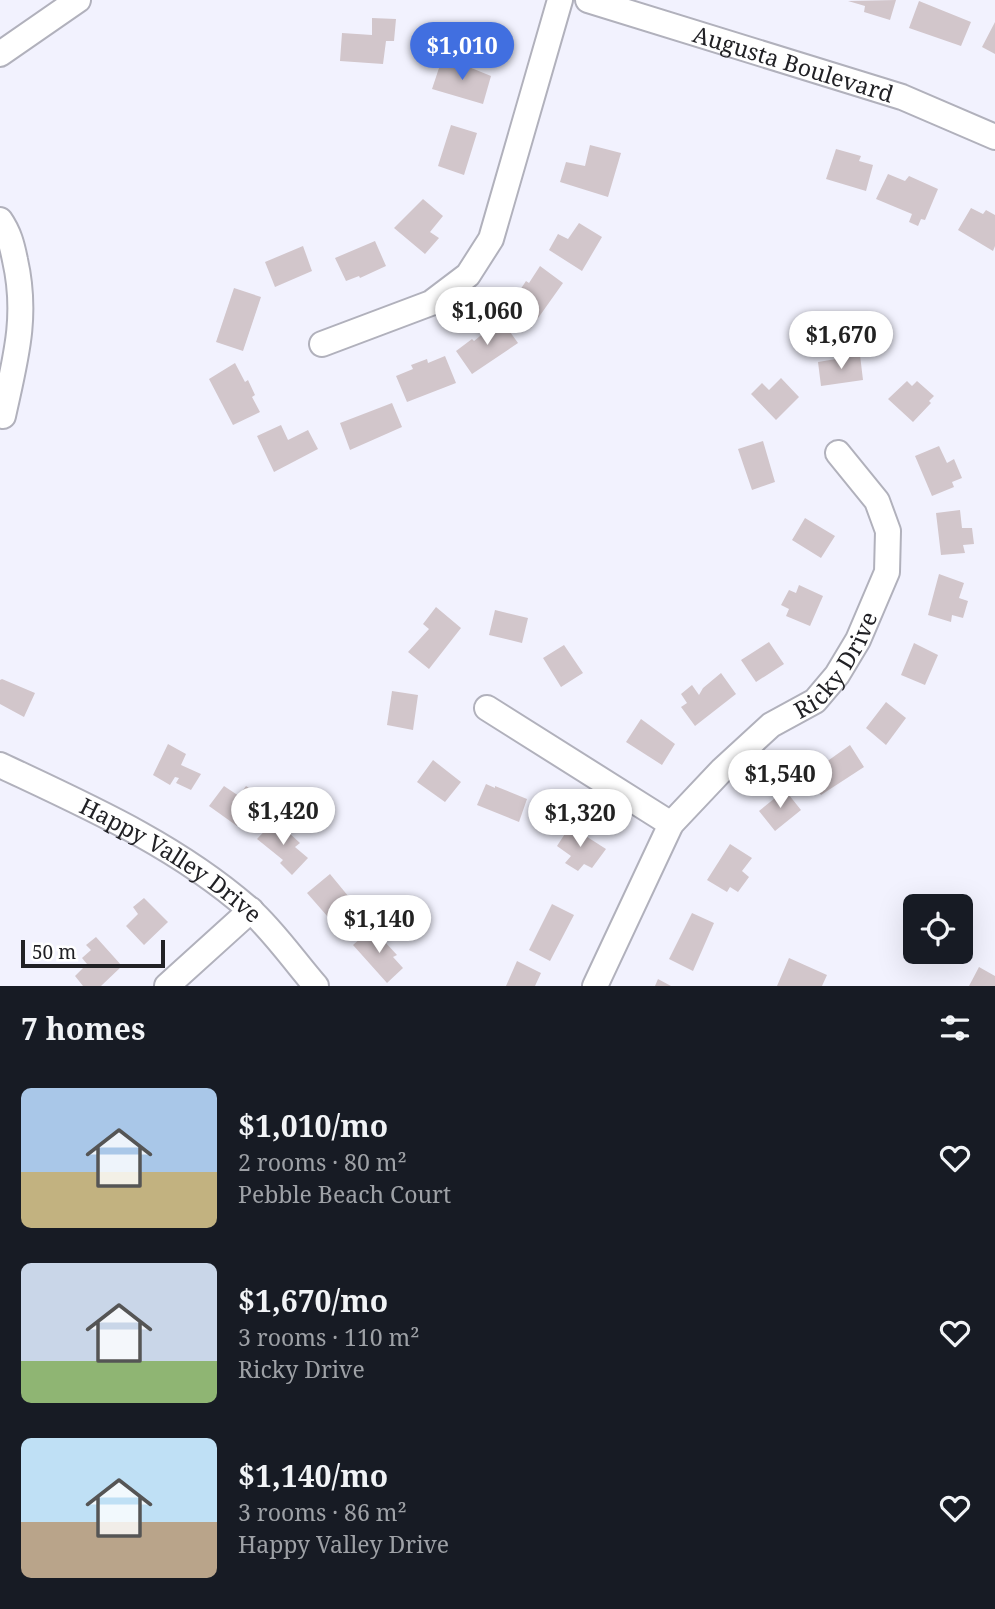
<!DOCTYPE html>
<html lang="en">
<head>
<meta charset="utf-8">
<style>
  body { margin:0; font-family:"Noto Serif",serif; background:#20242c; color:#f1f3f6; height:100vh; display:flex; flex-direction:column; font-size:26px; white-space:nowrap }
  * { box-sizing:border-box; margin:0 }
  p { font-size:23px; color:#9ea1a6 }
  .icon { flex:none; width:38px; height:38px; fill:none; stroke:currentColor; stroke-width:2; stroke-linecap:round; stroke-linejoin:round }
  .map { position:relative; height:986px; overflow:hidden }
  .panel { display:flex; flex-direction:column; background:#171b24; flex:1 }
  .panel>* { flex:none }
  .controls { position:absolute; left:903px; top:894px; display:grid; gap:14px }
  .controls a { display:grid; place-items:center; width:70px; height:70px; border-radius:10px; background:#171b24; box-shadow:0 7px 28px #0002; font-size:35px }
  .scale { position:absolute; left:21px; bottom:18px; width:144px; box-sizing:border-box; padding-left:7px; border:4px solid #212125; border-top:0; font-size:19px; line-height:24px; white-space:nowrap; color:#212125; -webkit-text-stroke:5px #fff; paint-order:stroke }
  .price { position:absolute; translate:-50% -60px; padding:0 16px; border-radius:24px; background:#fff; color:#222; font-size:23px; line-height:46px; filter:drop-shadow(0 2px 4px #0008) }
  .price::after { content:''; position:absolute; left:50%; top:42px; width:21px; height:16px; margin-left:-10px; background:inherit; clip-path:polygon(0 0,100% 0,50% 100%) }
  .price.active { background:#416fe0; color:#fff }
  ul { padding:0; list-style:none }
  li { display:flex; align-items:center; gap:21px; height:175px; padding:0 21px }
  li span { display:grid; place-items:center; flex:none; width:196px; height:140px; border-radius:10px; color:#555 }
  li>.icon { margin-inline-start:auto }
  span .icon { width:84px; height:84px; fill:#fffc; stroke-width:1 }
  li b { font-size:30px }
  h2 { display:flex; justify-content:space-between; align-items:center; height:84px; padding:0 21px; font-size:30px }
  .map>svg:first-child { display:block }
  .building { fill:#d2c6cb }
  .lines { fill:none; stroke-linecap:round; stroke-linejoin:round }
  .minor-casing { stroke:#b1b1bc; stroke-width:28 }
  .minor { stroke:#fff; stroke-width:24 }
  .labels { text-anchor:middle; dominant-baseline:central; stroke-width:6; stroke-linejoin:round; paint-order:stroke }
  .street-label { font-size:23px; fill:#212125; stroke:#fff }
</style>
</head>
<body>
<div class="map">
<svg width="995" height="986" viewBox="0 0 995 986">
  <rect width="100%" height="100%" fill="#f2f2fe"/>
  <path class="building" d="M896,0L890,20L864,12L865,6L848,1Z
    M919,1L971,22L961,46L909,28Z
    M372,18L396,19L394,41H386L383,64L340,61L342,33L372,35Z
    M995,22V54L982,47Z
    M441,62L458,67L459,63L491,76L483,104L432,89Z
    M451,125L477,133L464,175L438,166Z
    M590,145L621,153L608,197L560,182L566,162L585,166Z
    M836,149L861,156L859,161L873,165L866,191L826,179Z
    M888,174L905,181L909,176L938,189L925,220L921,219L918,226L909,222L912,214L876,199Z
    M423,199L443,216L430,232L439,238L425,254L394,228Z
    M971,208L983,214L986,210L995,215V246L993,251L958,230Z
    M579,223L602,237L582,271L549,250L558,234L568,239Z
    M375,241L386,266L360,278L359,276L346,281L335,258Z
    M303,246L312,271L275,287L265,262Z
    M540,266L563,283L531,328L506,311L526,281L529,283Z
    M234,288L261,297L243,351L216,342Z
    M501,319L518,343L472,374L456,351L472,339L474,341Z
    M860,355L863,380L821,386L818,362Z
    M445,356L456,383L407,402L396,376L413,369L411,365L427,359L428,363Z
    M235,363L245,382L248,380L255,395L252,397L260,412L233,425L209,379Z
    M781,378L799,397L776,420L751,394L762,383L769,390Z
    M907,381L912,386L917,381L934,396L929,401L931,403L913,422L888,399Z
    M392,403L402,427L350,450L340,423Z
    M281,425L288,440L308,430L318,449L274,472L257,436Z
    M763,441L775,482L752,490L738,449Z
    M939,446L947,463L954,459L962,478L952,482L954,487L932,496L915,456Z
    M960,510L962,528H972L974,544L963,545L965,553L941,555L936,513Z
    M805,518L835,536L821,558L792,540Z
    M939,574L964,583L959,598L968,601L963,618L952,615L951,622L928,615Z
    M799,585L823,596L810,626L786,616L789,609L781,605L789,590L796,593Z
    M436,607L461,628L429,669L408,652L429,629L423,624Z
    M495,610L528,618L522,643L489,635Z
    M769,642L784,664L756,682L741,660Z
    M914,643L938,655L925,685L901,675Z
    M564,645L583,673L561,687L543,658Z
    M721,673L736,694L695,726L681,707L687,703L681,694L692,685L699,695L703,688Z
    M2,679L35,693L24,717L0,704V680Z
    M392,691L418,695L413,730L387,725Z
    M886,702L906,718L886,745L866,728Z
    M641,719L675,744L662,765L626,742Z
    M168,744L186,754L181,765L201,774L191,790L176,783L179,778L175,777L170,785L153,775Z
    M850,745L864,767L821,795L808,775Z
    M433,760L461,782L445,802L417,782Z
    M486,784L495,788V786L527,799L519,822L477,805Z
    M224,786L239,796L246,786L259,795L237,826L209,806Z
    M785,790L801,810L775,831L759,811Z
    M275,820L300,843L295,847L308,858L292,875L280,863L283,860L257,839Z
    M570,826L606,849L592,868L584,864L578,871L565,863L571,856L557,846Z
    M730,844L752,858L742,871L749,877L738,892L730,887L727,892L707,880Z
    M330,874L358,908L335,925L307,893Z
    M144,898L168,922L144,945L126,926L138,914L133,907Z
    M552,904L574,915L550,961L529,950Z
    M692,913L714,923L693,971L669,959Z
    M372,928L397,955L393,957L403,968L387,983L353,945Z
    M96,937L122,966L101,986H83L75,976L87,964L82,958L91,950L86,945Z
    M789,958L827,975L822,986H777Z
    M517,961L541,973L535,986H506Z
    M979,967L995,976V986H969Z
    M658,979L671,986H655Z"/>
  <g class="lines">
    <defs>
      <g id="minor">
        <path id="s1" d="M588,0L902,97L995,137"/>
        <path d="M0,54L78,0"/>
        <path d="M0,220C9,233 12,245 15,260C28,317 15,361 3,416"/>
        <path d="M322,344L431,303L468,275L491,239L560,0"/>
        <path d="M487,708L671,824"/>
        <path id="s2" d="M0,765C87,806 176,845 249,909C273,930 295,962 316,986"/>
        <path d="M167,986L251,910"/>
        <path id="s3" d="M595,986L671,824L722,770L771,725L815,701L837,675L858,640L887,572L888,531L877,501L838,453"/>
      </g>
    </defs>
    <use href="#minor" class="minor-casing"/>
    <use href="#minor" class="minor"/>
  </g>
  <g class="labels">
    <g class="street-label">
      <text stroke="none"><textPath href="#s1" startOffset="215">Augusta Boulevard</textPath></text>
      <text stroke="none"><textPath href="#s3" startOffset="411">Ricky Drive</textPath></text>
      <text stroke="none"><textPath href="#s2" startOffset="196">Happy Valley Drive</textPath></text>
    </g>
  </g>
</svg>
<div class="controls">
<a><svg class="icon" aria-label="locate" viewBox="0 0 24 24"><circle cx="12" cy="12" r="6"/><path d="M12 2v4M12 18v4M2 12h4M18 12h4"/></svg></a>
</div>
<div class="scale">50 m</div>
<b class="price active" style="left:462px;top:82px">$1,010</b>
<b class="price" style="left:487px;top:347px">$1,060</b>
<b class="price" style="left:841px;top:371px">$1,670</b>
<b class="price" style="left:780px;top:810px">$1,540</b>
<b class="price" style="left:283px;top:847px">$1,420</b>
<b class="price" style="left:580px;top:849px">$1,320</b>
<b class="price" style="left:379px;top:955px">$1,140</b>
</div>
<section class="panel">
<h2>7 homes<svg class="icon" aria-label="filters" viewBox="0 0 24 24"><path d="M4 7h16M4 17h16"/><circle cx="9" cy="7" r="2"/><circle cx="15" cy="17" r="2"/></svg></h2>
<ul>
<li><span style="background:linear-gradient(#a9c7e8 60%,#c2b280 0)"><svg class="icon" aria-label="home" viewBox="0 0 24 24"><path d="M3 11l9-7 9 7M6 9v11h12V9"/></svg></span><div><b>$1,010/mo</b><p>2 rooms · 80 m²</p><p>Pebble Beach Court</p></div><svg class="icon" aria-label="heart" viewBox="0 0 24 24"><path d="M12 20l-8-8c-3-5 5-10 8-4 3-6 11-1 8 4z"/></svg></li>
<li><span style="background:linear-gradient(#c9d6e8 70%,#8fb573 0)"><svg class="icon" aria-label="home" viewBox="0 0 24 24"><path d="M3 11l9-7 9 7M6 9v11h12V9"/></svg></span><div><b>$1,670/mo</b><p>3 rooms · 110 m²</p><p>Ricky Drive</p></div><svg class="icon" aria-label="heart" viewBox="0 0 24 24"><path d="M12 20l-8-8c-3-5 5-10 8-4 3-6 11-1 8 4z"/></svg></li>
<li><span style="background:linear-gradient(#bfe0f5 60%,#b9a48a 0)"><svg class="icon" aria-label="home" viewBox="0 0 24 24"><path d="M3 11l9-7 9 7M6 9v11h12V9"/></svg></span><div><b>$1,140/mo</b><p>3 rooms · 86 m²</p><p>Happy Valley Drive</p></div><svg class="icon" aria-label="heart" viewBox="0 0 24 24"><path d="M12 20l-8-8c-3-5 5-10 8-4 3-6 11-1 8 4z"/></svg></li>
</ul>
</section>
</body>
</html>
